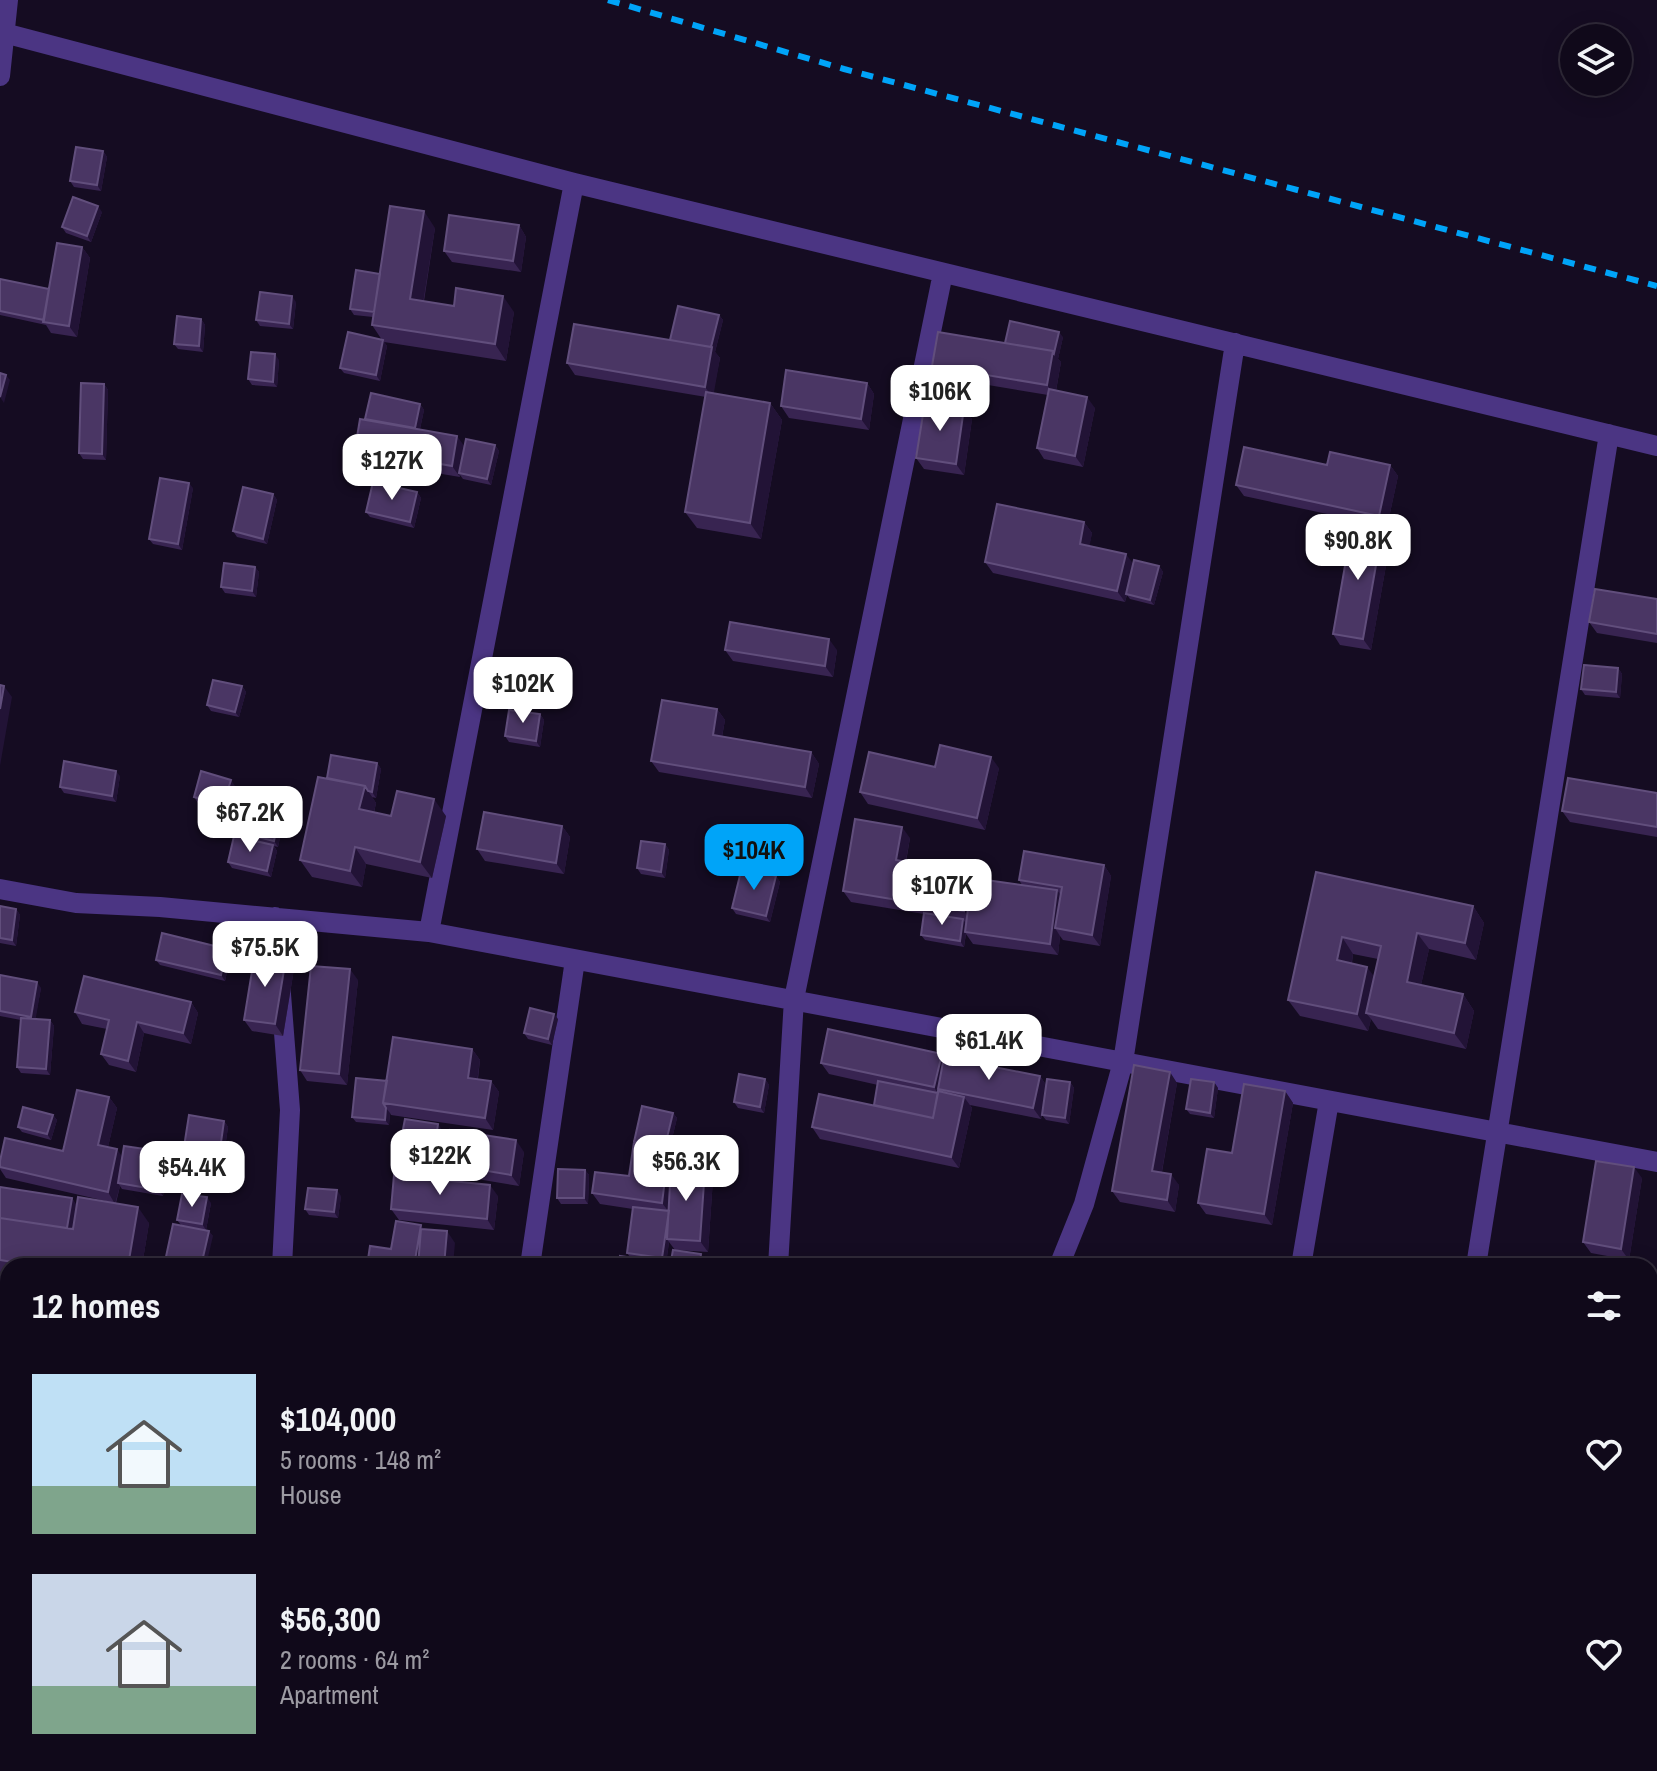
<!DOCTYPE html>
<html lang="en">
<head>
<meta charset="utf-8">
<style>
  body { margin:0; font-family:"Archivo Narrow",sans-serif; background:#191223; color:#f1f3f6; height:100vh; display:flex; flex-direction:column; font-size:30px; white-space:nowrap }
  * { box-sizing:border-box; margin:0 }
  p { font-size:26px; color:#9c9aa2 }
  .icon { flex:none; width:44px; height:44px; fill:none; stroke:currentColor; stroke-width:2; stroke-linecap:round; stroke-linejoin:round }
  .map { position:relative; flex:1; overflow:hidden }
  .details { position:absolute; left:0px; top:1258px; width:1658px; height:514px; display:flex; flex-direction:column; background:#10091a; border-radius:24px 24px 0 0; box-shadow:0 4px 20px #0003,0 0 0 2px #302a39 }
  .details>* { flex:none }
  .controls { position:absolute; left:1560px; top:24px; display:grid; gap:16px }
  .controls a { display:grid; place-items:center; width:72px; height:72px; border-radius:50%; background:#10091a; box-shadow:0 4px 20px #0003,0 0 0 2px #302a39; font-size:40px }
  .price { position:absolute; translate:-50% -68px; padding:0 18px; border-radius:16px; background:#fff; color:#222; font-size:26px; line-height:52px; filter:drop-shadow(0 2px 4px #0008) }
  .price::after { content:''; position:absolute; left:50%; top:48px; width:24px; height:18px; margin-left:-12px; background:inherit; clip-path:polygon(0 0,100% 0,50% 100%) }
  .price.active { background:#00a4f8; color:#111 }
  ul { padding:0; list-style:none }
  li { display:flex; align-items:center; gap:24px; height:200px; padding:0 32px }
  li span { display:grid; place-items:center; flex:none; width:224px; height:160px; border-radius:0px; color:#555 }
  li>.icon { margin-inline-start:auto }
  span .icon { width:96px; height:96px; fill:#fffc; stroke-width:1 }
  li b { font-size:34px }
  h2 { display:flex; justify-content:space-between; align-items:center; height:96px; padding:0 32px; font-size:34px }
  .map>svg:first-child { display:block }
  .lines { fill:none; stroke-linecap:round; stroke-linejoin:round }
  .minor { stroke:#4b3583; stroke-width:20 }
  .rail { stroke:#00a4f8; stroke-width:6; stroke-dasharray:12 10; stroke-linecap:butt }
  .wall { fill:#382451; fill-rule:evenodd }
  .shaded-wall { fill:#221336 }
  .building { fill:#4a3664; stroke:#614e7c; stroke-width:2 }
</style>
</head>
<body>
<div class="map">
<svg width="1657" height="1771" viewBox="0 0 1657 1771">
  <rect width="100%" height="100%" fill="#150c22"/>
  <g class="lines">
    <path class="minor" d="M0,32L574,183L1657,446
      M0,76L8,0
      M0,889L76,903L160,907L429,932L1657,1162
      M275,917L290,1110L282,1266
      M429,932L574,183
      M530,1266L575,960
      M778,1266L794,999L943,273
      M1059,1266L1084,1204L1123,1062L1235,343
      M1301,1266L1329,1101
      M1476,1266L1609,434
      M0,1325L8,1327
      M215,1771L216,1764
      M460,1771L461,1764
      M733,1771L734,1764
      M985,1771L986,1764
      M1215,1771L1216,1764
      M1397,1771L1398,1764"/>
    <path class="rail" d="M608,0L844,69L1657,286"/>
  </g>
  <path class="wall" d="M103,151L107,157L101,191L74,187L70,181Z
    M102,212L91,242L66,233L62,227Z
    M519,225L526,237L521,272L452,262L444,251Z
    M435,228L424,301L454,306L514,312L506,361L384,342L387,346L380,381L344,373L340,368L382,340L372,325L373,317L354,315L350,309L380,274Z
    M82,247L90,258L77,337L51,333L46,325L0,315V279L49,289Z
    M296,302L293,329L260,326L256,320Z
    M719,315L723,320L715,352L720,358L713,393L770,403L782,420L761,539L697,528L685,512L706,397L575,375L567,363L670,340Z
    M201,319L205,325L203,352L178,349L174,344Z
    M1063,337L1058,359L1061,362L1056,391L1095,408L1083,467L1044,459L1037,448L1048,395L940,377L932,366L1005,343Z
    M279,360L277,387L252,385L248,379Z
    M867,383L874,394L869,430L789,418L781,406Z
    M104,384L108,390L106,460L83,459L79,453Z
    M420,404L424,410L420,429L464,446L495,445L499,451L491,485L463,479L460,475V477L363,461L355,449L365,419Z
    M964,408L972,419L964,475L924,469L916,458Z
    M1327,465H1390L1398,476L1387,527L1244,496L1236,485Z
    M193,488L182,550L153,544L149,539Z
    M417,492L421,498L414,528L370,517L366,512Z
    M273,494L277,500L267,544L237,537L233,531Z
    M1084,522L1092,533L1089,546L1133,564L1159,566L1163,572L1154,605L1130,599L1127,595L1125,602L993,573L985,562Z
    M1390,543L1371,650L1340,645L1333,634Z
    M255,567L259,572L256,597L225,593L221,587Z
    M1657,599V643L1597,633L1589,622Z
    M725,650H837L833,677L733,661Z
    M1618,668L1622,674L1620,698L1585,695L1581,689Z
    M242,686L246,692L239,717L211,711L207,705Z
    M717,709L725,720L722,737L811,752L819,764L812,798L659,772L651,761Z
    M540,714L544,720L540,747L509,742L505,736Z
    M377,763L381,769L376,798L372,797L376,803L374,813L391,816H446L432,878L366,864L362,887L312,877L300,860L327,778Z
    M999,768L985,830L868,804L860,792Z
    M120,776L116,802L64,793L60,787Z
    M235,786L227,811L198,803L194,797Z
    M1657,793V837L1570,822L1562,811Z
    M281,808L285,814L278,847L274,846L277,851L271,877L232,868L228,862L246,839L242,833Z
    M562,826L570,837L564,874L485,861L477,849Z
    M910,838L906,862L974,879L1022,885L1019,880L1104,865L1111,876L1100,946L1063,940L1060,936L1058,955L973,944L966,934L964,947L925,940L921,935L924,914L851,902L843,891Z
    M665,844L669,850L665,878L641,874L637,868Z
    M1316,872L1473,906L1484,923L1476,960L1429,949L1421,985L1463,994L1474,1011L1466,1049L1378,1029L1371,1019L1368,1031L1300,1016L1288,1000ZM1353,954L1378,959L1374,976L1352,963Z
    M776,876L780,882L770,922L736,914L732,908Z
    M0,906L16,909L20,915L16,946L0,943Z
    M227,949L231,954L225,981L160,965L156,960Z
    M294,969L283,1036L252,1031L244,1020Z
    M0,975L41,988L35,1019L50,1020L54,1026L50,1075L21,1073L17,1067L21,1020L0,1016Z
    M358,980L347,1085L307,1081L300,1070Z
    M191,1002L198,1013L191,1044L144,1033L136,1072L109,1065L101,1054L107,1029L82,1024L75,1012Z
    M558,1019L552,1045L528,1039L524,1033Z
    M472,1049L480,1060L478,1079L491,1081L499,1092L493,1130L391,1115L390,1113L389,1125L356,1122L352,1117L387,1081Z
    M944,1057L1040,1076L1046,1085L1070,1082L1074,1088L1069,1124L1046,1120L1042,1115L1041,1119L970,1105L972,1108L959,1168L820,1139L812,1127L874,1105L878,1085L829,1074L821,1063Z
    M765,1079L769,1085L764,1113L738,1108L734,1102Z
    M1214,1082L1218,1088L1214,1118L1190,1114L1186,1109Z
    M1177,1083L1162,1172L1179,1185L1175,1212L1120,1202L1112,1191Z
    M1285,1091L1293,1103L1272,1225L1206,1214L1198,1203Z
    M109,1097L117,1108L108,1147L122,1157L166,1152L170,1158L163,1196L122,1189L120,1186L116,1203L149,1223L142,1266H8V1276L0,1275V1187L72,1198L76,1205L110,1202L6,1178L0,1169V1161L63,1151Z
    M673,1113L677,1118L670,1147L677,1158L676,1167L705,1168L713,1179L708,1252L675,1250L669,1242L666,1264L657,1262L660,1266L630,1257L627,1253L633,1209L600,1204L592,1193L629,1176Z
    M53,1115L57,1120L51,1140L22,1132L18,1127Z
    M224,1121L228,1127L221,1177L185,1171L181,1166Z
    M442,1130L437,1166L402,1161L398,1155Z
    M524,1152L519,1186L453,1175L445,1164Z
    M585,1170L589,1175L588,1204H561L557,1198Z
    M1642,1178L1629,1260L1591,1253L1583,1242Z
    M341,1196L338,1218L309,1215L305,1209Z
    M498,1196L494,1230L399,1220L391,1209Z
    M211,1203L206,1230L213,1236L181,1225L177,1220Z
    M1650,1345L1657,1346V1392L1650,1391Z
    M0,1414L8,1415V1457L0,1455Z
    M1650,1419H1657V1454L1650,1453Z
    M0,1520L8,1523V1555L0,1553Z
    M8,1560V1599L3,1597L0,1593V1588Z
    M1060,1764H1109L1108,1770Z"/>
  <path class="shaded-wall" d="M103,151L107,157L101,191L97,185Z
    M98,206L102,212L91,242L87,236Z
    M424,211L435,228L421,316L410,299Z
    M519,225L526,237L521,272L513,261Z
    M82,247L90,258L77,337L69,326Z
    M292,296L296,302L293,329L289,324Z
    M503,296L514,312L506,361L495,344Z
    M719,315L723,320L715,352L720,358L713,398L705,387L711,349Z
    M201,319L205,325L203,352L199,346Z
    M1059,332L1063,337L1058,359L1061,362L1055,396L1047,385L1053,351Z
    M383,340L387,346L380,381L376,375Z
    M275,354L279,360L277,387L273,382Z
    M6,375L10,380L4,403L0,397Z
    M867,383L874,394L869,430L861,419Z
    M104,384L108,390L106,460L102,454Z
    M1087,397L1095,408L1083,467L1075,456Z
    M770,403L782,420L761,539L750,523Z
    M420,404L424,410L418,438L414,432Z
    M964,408L972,419L964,475L956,464Z
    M457,436L465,447L459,473L460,477L452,466Z
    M495,445L499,451L491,485L487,479Z
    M1390,465L1398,476L1387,527L1379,516Z
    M189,483L193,488L182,550L178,544Z
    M417,492L421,498L414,528L410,522Z
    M273,494L277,500L267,544L263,539Z
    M1084,522L1092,533L1088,555L1080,544Z
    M1382,531L1390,543L1371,650L1363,639Z
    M1126,554L1134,565L1125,602L1117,591Z
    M1159,566L1163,572L1154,605L1150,600Z
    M255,567L259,572L256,597L252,591Z
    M829,639L837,650L833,677L825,666Z
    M1618,668L1622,674L1620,698L1616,692Z
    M4,686L12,697L0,766V709Z
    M242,686L246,692L239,717L235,712Z
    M717,709L725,720L720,747L713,735Z
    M540,714L544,720L540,747L536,741Z
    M811,752L819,764L812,798L805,787Z
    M991,757L999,768L985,830L977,818Z
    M377,763L381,769L376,798L372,792Z
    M116,771L120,776L116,802L112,796Z
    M231,780L235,786L227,811L223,805Z
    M365,786L376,803L371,826L359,809Z
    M434,799L446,816L432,878L420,862Z
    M281,808L285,814L278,847L274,841Z
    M562,826L570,837L564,874L556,863Z
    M902,827L910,838L904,871L896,860Z
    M665,844L669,850L665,878L661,872Z
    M273,845L277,851L271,877L267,871Z
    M355,847L366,864L362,887L350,871Z
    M1104,865L1111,876L1100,946L1092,935Z
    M970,873L978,884L972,922L964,911Z
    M776,876L780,882L770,922L766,916Z
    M1057,890L1065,901L1055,928L1060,936L1058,955L1050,944Z
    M1473,906L1484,923L1476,960L1465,943Z
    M16,909L20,915L16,946L12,940Z
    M963,919L967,925L964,947L960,941Z
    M1417,933L1429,949L1418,998L1407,982Z
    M1342,937L1353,954L1349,977L1337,960Z
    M227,949L231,954L225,981L221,975Z
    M286,958L294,969L283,1036L275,1024Z
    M1367,967L1379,983L1366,1013L1371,1019L1368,1031L1357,1014Z
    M350,969L358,980L347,1085L339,1074Z
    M37,982L41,988L35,1023L31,1017Z
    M1463,994L1474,1011L1466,1049L1454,1033Z
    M191,1002L198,1013L191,1044L183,1033Z
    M554,1014L558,1019L552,1045L548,1039Z
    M50,1020L54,1026L50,1075L46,1069Z
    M137,1022L144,1033L136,1072L128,1061Z
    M472,1049L480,1060L476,1089L468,1078Z
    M942,1054L950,1065L938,1089L942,1096L938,1094L934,1087Z
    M1170,1072L1177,1083L1160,1182L1152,1171Z
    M1040,1076L1048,1088L1041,1119L1033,1108Z
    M765,1079L769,1085L764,1113L760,1107Z
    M491,1081L499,1092L493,1130L485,1118Z
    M1070,1082L1074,1088L1069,1124L1065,1118Z
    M1214,1082L1218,1088L1214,1118L1210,1113Z
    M1285,1091L1293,1103L1272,1225L1264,1214Z
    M109,1097L117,1108L106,1156L98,1145Z
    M964,1097L972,1108L959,1168L951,1157Z
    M386,1108L390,1113L389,1125L385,1120Z
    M673,1113L677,1118L670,1147L677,1158L670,1213L667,1239L669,1242L666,1264L662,1258L669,1212L662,1203L664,1148Z
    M53,1115L57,1120L51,1140L47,1134Z
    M224,1121L228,1127L221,1177L217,1171Z
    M438,1124L442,1130L437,1166L433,1161Z
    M516,1140L524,1152L519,1186L511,1175Z
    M117,1149L125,1161L118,1183L120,1186L115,1204L108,1192Z
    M166,1152L170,1158L163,1196L159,1190Z
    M1634,1167L1642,1178L1629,1260L1621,1249Z
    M705,1168L713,1179L708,1252L700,1241Z
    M585,1170L589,1175L588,1204L584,1198Z
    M1171,1174L1179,1185L1175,1212L1167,1200Z
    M490,1185L498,1196L494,1230L487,1219Z
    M337,1190L341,1196L338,1218L334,1212Z
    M207,1197L211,1203L206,1230L202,1224Z
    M72,1198L80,1210L74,1241L66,1229Z
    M138,1207L149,1223L142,1266H128Z
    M421,1225L425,1231L419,1266H414Z
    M209,1231L213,1236L206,1266H201Z
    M447,1231L455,1243L453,1266H444Z
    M701,1254L705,1260L704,1266H699Z
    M6,1557L8,1560V1568L0,1587V1572Z
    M121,1764H131L129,1771H120Z
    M334,1764H344L343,1771H333Z
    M384,1764H390L388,1771H383Z
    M650,1764H660L659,1771H649Z
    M866,1764H877L875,1771H864Z
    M904,1764H909L908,1771H903Z
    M954,1764H965L963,1771H952Z
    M1546,1764H1556L1555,1771H1545Z"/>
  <path class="building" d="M76,147L103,151L97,185L70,181Z
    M73,197L98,206L87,236L62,227Z
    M390,206L424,211L410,299L454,306L456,288L503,296L495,344L372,325Z
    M449,215L519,225L513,261L444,251Z
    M57,243L82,247L69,326L43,322Z
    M356,270L380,274L374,312L350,309Z
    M0,279L49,289L44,320L0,311Z
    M260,292L292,296L289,324L256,320Z
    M678,306L719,315L711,347L670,340Z
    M177,316L201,319L199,346L174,344Z
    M1010,321L1059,332L1054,353L1053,351L1005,343Z
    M574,324L712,347L705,387L567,363Z
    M348,332L383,340L376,375L340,368Z
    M938,332L1053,351L1047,385L932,366Z
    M251,352L275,354L273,382L248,379Z
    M786,370L867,383L861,419L781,406Z
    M0,373L6,375L0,397Z
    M81,383L104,384L102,454L79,453Z
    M1049,389L1087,397L1075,456L1037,448Z
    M706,392L770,403L750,523L685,512Z
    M371,393L420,404L415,428L365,419Z
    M925,402L964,408L956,464L916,458Z
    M360,419L457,436L452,466L355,449Z
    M466,439L495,445L487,479L459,473Z
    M1244,447L1327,465L1330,452L1390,465L1379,516L1236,485Z
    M160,478L189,483L178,544L149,539Z
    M373,482L417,492L410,522L366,512Z
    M243,487L273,494L263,539L233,531Z
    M997,504L1084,522L1080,544L1126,554L1117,591L985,562Z
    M1352,526L1382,531L1363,639L1333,634Z
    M1134,560L1159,566L1150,600L1126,594Z
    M224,563L255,567L252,591L221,587Z
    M1595,589L1657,599V634L1589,622Z
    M730,622L829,639L825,666L725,650Z
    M1584,665L1618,668L1616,692L1581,689Z
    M213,680L242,686L235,712L207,705Z
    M0,685L4,686L0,709Z
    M662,700L717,709L713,735L811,752L805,787L651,761Z
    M509,710L540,714L536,741L505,736Z
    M940,745L991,757L977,818L860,792L869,752L935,767Z
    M331,755L377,763L372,792L368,791L365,786L327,778Z
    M64,761L116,771L112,796L60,787Z
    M201,771L231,780L223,805L194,797Z
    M318,777L365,786L359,809L391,816L397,791L434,799L420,862L355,847L350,871L300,860Z
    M1568,778L1657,793V827L1562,811Z
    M250,802L281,808L274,841L242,833Z
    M484,812L562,826L556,863L477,849Z
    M855,819L902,827L896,860L970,873L964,911L843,891Z
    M234,836L273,845L267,871L228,862Z
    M641,841L665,844L661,872L637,868Z
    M1024,851L1104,865L1092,935L1055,928L1062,887L1019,880Z
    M742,867L776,876L766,916L732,908Z
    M1316,872L1473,906L1465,943L1417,933L1407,982L1463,994L1454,1033L1366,1013L1381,946L1342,937L1337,960L1367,967L1357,1014L1288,1000Z
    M972,878L1057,890L1050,944L965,932Z
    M0,906L16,909L12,940L0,938Z
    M924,913L963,919L960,941L921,935Z
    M162,933L227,949L221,975L156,960Z
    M255,953L286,958L275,1024L244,1020Z
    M311,966L350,969L339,1074L300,1070Z
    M0,975L37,982L31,1017L0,1011Z
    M84,976L191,1002L183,1033L137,1022L128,1061L101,1054L109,1020L75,1012Z
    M530,1008L554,1014L548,1039L524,1033Z
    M21,1018L50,1020L46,1069L17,1067Z
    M828,1029L942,1054L934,1087L821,1063Z
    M393,1037L472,1049L468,1078L491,1081L485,1118L383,1103Z
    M944,1057L1040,1076L1033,1108L938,1089Z
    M1134,1065L1170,1072L1152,1171L1171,1174L1167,1200L1112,1191Z
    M739,1074L765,1079L760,1107L734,1102Z
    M356,1078L387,1081L383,1103L386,1108L385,1120L352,1117Z
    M1047,1079L1070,1082L1065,1118L1042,1115Z
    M1191,1079L1214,1082L1210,1113L1186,1109Z
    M878,1081L938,1093L933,1118L874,1105Z
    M1244,1084L1285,1091L1264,1214L1198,1203L1207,1149L1232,1153Z
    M77,1090L109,1097L98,1145L117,1149L108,1192L0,1167V1161L5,1138L63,1151Z
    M938,1091L964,1097L951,1157L812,1127L819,1094L933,1118Z
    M642,1106L673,1113L665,1146L634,1142Z
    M23,1107L53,1115L47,1134L18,1127Z
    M189,1115L224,1121L217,1171L181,1166Z
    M405,1119L438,1124L433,1161L398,1155Z
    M450,1130L516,1140L511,1175L445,1164Z
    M634,1142L669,1147L662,1203L592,1193L595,1172L629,1176Z
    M124,1146L166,1152L159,1190L118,1183Z
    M1596,1161L1634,1167L1621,1249L1583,1242Z
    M671,1166L705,1168L700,1241L667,1239Z
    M558,1169L585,1170L584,1198H557Z
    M394,1175L490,1185L487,1219L391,1209Z
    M0,1187L72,1198L67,1228L0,1218Z
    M308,1188L337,1190L334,1212L305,1209Z
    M182,1194L207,1197L202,1224L177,1220Z
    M78,1197L138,1207L128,1266H38L0,1260V1218L73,1229Z
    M633,1207L669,1211L662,1258L627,1253Z
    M396,1221L421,1225L414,1266H367L370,1246L391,1249Z
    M173,1224L209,1231L201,1266H164Z
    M421,1229L447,1231L444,1266H418Z
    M673,1250L701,1254L699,1266H670Z
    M620,1256L656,1261L655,1266H619Z
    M1650,1345L1657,1346V1382L1650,1381Z
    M0,1414L8,1415V1447L0,1446Z
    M1650,1419H1657V1448H1650Z
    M0,1520L8,1523V1551L0,1548Z
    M0,1555L6,1557L0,1572Z
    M7,1568H8V1595L0,1592V1588Z
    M17,1764H59L57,1771H15Z
    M89,1764H121L120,1771H58L59,1765L88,1771Z
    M305,1764H334L333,1771H304Z
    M348,1764H384L383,1771H349L346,1770Z
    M491,1764H501L520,1771H488Z
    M586,1764H611L615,1765L614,1771H585Z
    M618,1764H650L649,1771H617Z
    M839,1764H866L864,1771H837Z
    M879,1764H904L903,1771H878Z
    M925,1764H954L952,1771H924Z
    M1475,1764H1546L1545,1771H1474Z"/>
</svg>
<div class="controls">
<a><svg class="icon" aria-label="layers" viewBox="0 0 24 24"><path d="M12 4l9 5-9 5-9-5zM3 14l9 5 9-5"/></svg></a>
</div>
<b class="price" style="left:940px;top:433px">$106K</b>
<b class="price" style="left:392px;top:502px">$127K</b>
<b class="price" style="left:1358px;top:582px">$90.8K</b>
<b class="price" style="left:523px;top:725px">$102K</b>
<b class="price" style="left:250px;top:854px">$67.2K</b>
<b class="price active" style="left:754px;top:892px">$104K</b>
<b class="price" style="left:942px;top:927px">$107K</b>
<b class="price" style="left:265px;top:989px">$75.5K</b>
<b class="price" style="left:989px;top:1082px">$61.4K</b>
<b class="price" style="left:440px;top:1197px">$122K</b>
<b class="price" style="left:686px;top:1203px">$56.3K</b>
<b class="price" style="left:192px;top:1209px">$54.4K</b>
<section class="details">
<h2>12 homes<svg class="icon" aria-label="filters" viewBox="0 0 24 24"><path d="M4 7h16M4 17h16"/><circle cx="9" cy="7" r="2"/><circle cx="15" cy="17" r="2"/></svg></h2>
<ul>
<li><span style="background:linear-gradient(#bfe0f5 70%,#7fa58c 0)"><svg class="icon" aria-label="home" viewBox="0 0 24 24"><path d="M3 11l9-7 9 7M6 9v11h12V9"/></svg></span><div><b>$104,000</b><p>5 rooms · 148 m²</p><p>House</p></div><svg class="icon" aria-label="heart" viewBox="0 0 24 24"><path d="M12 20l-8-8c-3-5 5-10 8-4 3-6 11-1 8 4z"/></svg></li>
<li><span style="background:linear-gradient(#c9d6e8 70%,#7fa58c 0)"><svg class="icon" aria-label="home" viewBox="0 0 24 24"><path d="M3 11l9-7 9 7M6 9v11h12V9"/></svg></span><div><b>$56,300</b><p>2 rooms · 64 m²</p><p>Apartment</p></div><svg class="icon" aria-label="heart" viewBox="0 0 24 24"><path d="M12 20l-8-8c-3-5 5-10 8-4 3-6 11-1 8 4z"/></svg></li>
</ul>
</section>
</div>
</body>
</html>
